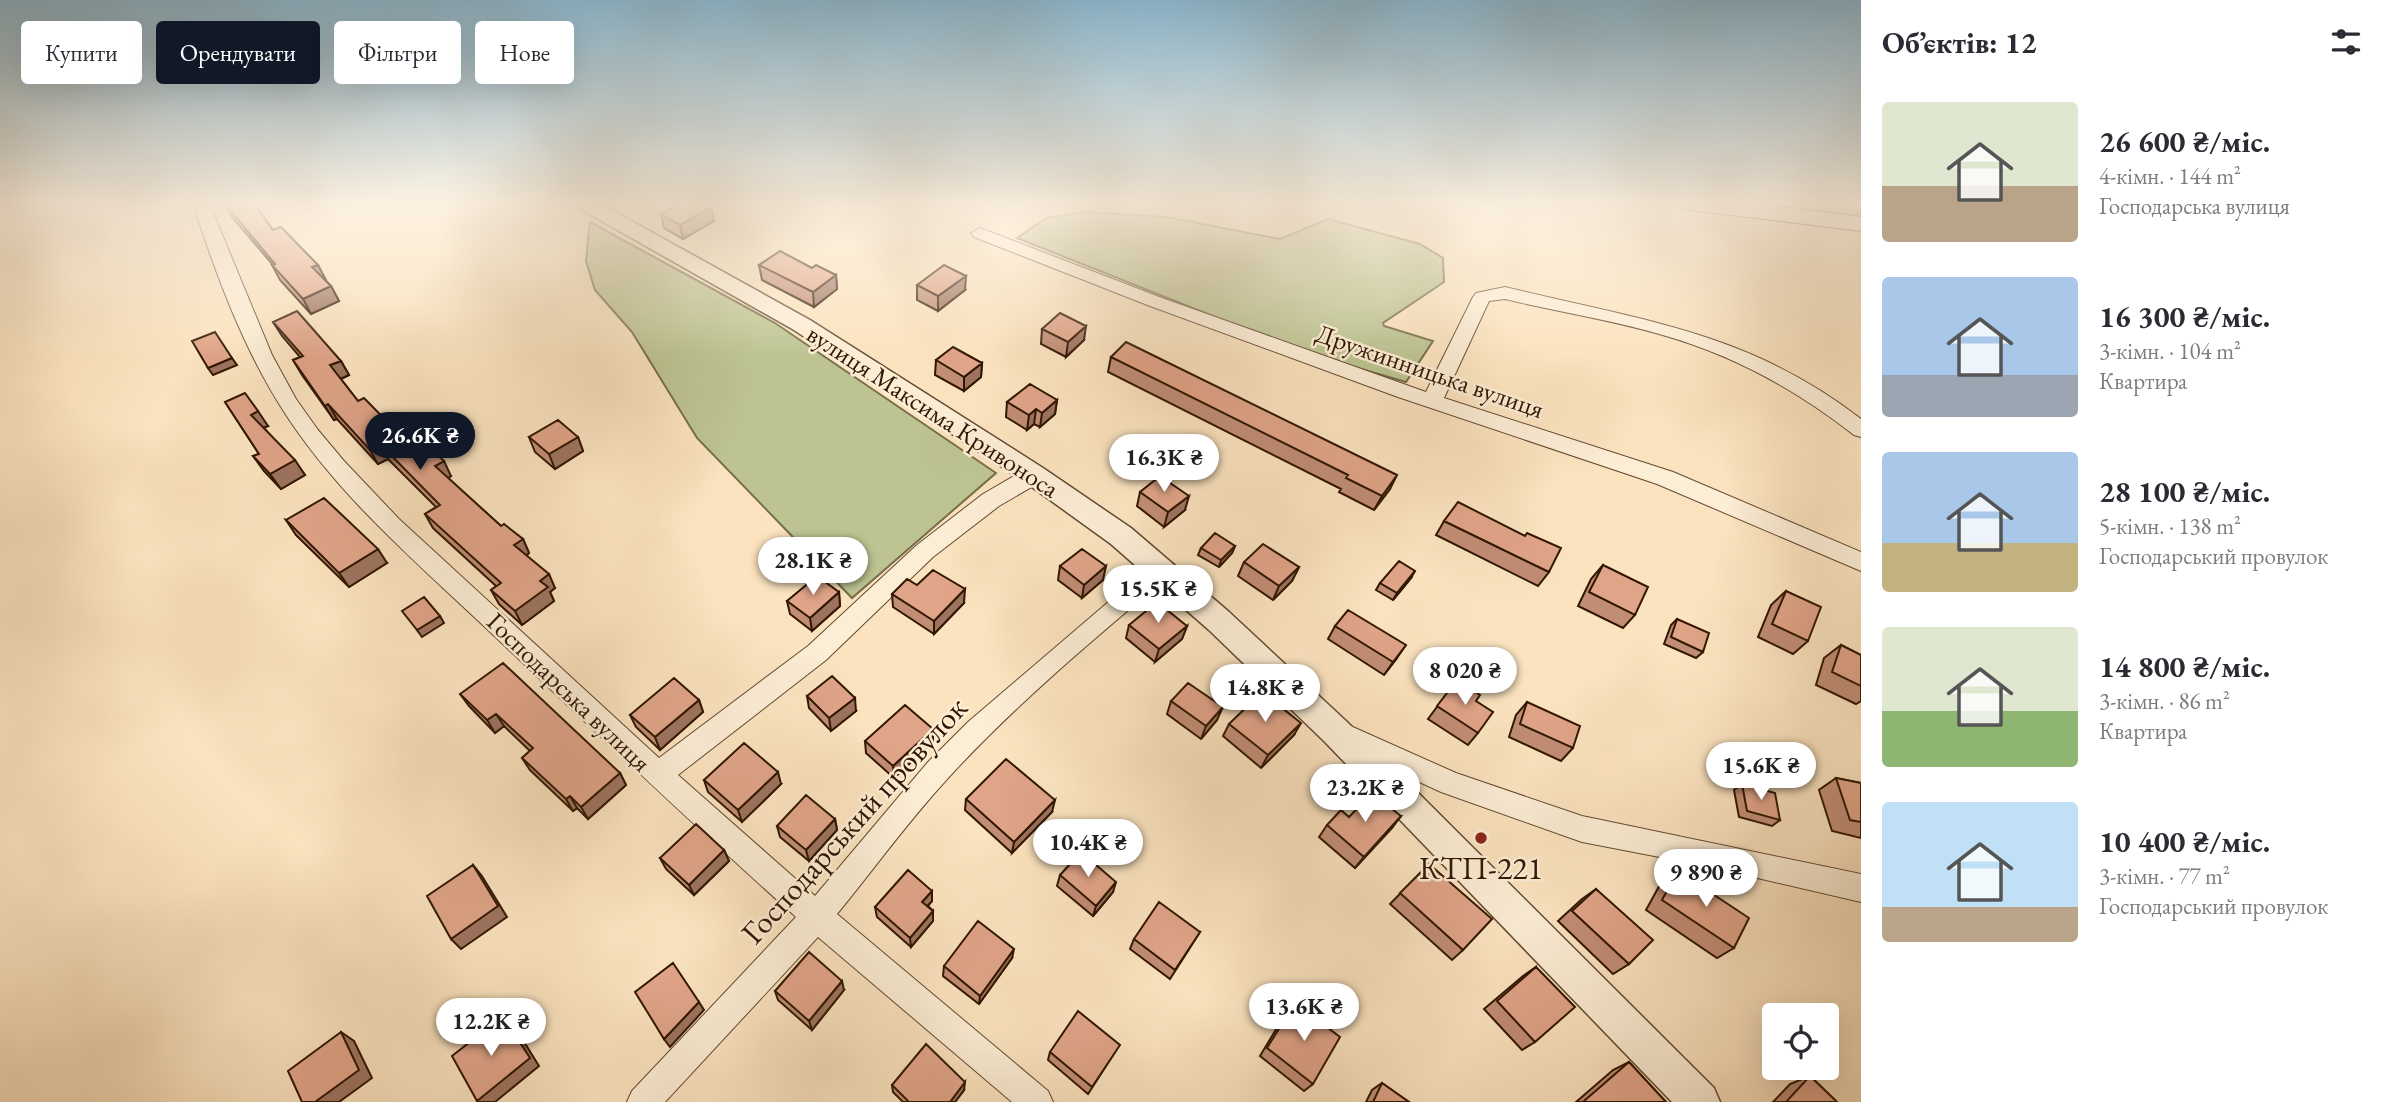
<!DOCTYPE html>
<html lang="uk">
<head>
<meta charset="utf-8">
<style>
  body { margin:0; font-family:"EB Garamond",serif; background:#f2f2f3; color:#2b2b33; height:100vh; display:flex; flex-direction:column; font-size:26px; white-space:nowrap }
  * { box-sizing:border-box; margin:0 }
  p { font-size:23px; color:#7c7c81 }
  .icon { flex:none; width:38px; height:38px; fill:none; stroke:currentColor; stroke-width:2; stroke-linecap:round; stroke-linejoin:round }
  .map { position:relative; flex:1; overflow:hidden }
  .drawer { display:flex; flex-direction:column; background:#fff; width:525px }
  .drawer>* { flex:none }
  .top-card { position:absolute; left:21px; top:21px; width:665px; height:63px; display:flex; gap:14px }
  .controls { position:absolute; left:1762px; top:1003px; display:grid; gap:14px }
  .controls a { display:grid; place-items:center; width:77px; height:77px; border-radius:7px; background:#fff; box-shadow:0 7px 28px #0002; font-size:35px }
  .price { position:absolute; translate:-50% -60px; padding:0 16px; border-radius:24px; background:#fff; color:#222; font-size:23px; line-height:46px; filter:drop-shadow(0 2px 4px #0008) }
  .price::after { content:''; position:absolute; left:50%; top:42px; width:21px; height:16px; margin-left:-10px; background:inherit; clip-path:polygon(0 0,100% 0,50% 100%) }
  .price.active { background:#111827; color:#fff }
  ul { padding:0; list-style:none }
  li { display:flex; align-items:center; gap:21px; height:175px; padding:0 21px }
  li span { display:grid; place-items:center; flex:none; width:196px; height:140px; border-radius:7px; color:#555 }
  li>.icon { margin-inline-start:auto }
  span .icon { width:84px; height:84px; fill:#fffc; stroke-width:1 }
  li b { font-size:30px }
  h2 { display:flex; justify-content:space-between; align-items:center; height:84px; padding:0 21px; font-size:30px }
  .pill { padding:0 24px; border-radius:7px; background:#fff; box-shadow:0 7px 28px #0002; font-size:24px; line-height:63px }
  .pill.active { background:#111827; color:#fff }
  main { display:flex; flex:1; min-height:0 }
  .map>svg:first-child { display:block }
  .green { fill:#bdc492; stroke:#776d4a; stroke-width:2 }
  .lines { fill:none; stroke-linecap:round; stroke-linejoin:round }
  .minor-casing { stroke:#644931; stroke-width:2 }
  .tertiary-casing { stroke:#644931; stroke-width:3 }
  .secondary-casing { stroke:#311602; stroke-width:2 }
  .minor { fill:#fcedd5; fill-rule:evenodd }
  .tertiary { fill:#fcedd5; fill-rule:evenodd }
  .secondary { fill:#fcedd5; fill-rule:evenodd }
  .wall { fill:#c18d75; stroke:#311602; stroke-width:2 }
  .shaded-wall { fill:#9d735f; stroke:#311602; stroke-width:2 }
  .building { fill:#e0a488; stroke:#311602; stroke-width:2 }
  .poi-dot { fill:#8f2418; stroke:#fcedd5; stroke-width:2.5 }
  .labels { text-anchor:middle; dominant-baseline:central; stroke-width:5; stroke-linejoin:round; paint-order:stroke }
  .street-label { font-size:26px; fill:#311602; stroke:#fcedd5 }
  .near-street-label { font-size:32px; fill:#311602; stroke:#fcedd5 }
  .near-poi-label { font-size:32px; fill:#311602; stroke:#fcedd5 }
</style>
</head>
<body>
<main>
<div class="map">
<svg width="1861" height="1102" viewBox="0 0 1861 1102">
  <rect width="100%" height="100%" fill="#fbe3bf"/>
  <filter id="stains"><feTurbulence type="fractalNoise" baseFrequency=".00286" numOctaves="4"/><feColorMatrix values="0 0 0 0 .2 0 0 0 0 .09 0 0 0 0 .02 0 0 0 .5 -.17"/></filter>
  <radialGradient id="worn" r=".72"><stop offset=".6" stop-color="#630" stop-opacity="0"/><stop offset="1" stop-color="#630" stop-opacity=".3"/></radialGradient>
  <path class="green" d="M1749,203H1861V216L1755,204Z
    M1085,212L1167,217L1280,239L1328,219L1420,244L1443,258L1444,282L1383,323L1384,326L1433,341L1406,382L1306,353L1017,238L1046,218Z
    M590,222L775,323L996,473L852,598L697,438L632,332L595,290L586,261Z"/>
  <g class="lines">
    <defs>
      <path id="minor" d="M193,203H209L272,355L296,399L318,430L344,461L399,519L659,758L808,646L917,545L983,494L1026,469L1034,467L1042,469L1045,475L1042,481L999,506L933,557L826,660L678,775L815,896L928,762L968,722L1154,563L1162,560L1170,563L1174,569L1170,575C1094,639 1016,704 949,777C909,820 874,869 837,914L1048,1091L1053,1102H1012L818,937L665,1102H627L632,1091L796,917C690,822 589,726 486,628C413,559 335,493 281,407C242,345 215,272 193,203Z
        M980,228L1162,298L1426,392L1473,297L1476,293L1505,287C1638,320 1748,331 1861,419V437L1854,435C1798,391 1735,356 1666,336C1614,320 1558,312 1505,299L1489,301L1444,398L1673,472L1861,552V571L1657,484L1398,397L1150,306L974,237L971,233Z
        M1346,724L1456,773L1582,816L1861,874V902L1701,865L1582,842L1441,792L1337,744L1333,736L1337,728Z"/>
      <path id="tertiary" d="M574,203H599L810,320L1043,468L1131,528L1229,612L1346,721L1714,1088L1720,1102H1672L1324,741L1209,630L1111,544L1025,482L794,330L577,207Z"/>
      <path id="secondary" d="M1679,203H1745L1861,217V231L1690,210L1682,208Z"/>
    </defs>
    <use href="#minor" class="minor-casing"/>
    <use href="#tertiary" class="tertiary-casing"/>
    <use href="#secondary" class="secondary-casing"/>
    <use href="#minor" class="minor"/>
    <use href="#tertiary" class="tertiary"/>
    <use href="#secondary" class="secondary"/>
  </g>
  <path class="wall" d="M224,203L273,230L318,265L325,280L331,286L339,301L311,314L280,280L272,265H273L232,217Z
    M711,207L714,221L683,239L664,228L661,214Z
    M759,265L836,275L837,289L814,307L762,280Z
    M917,285L965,290L938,311L917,300Z
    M273,322L341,361L349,375L341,379L358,401L411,446L451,476L448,478L501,526L523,539L529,553L526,556L555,588L550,592L554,601L522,625L499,604L491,590L496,586L433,528L425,514L436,507L388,459L378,464L337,419L334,420L302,375L293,360L300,357L282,336Z
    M1042,329L1084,340L1066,357L1041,344Z
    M1111,357L1390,489L1374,510L1339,492L1341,489L1108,372Z
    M936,360L982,363L981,377L964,391L935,375Z
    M1057,400L1055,414L1040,427L1034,424L1027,430L1006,417L1007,402Z
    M225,402L268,426L264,428L305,475L281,489L264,471L253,456L259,454Z
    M529,437H578L583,451L555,469L535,452Z
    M1140,492L1185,510L1164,527L1137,506Z
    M286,520L387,563L349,587L296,535Z
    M1444,521L1549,572L1538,586L1436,535Z
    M1235,546L1232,553L1219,567L1198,555L1201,548Z
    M1244,562L1299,567L1292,581L1273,600L1238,576Z
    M1603,565L1635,615L1623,628L1578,606L1591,579Z
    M1060,566L1103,580L1082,598L1058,580Z
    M1411,578L1393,600L1376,590L1380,583Z
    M917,585L964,603L934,634L893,607L892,594Z
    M1786,591L1808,641L1793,654L1758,637L1771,605Z
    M839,592L840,606L812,631L790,614L787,601Z
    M1677,619L1703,652L1696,658L1664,644L1671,625Z
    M1129,625L1187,626L1182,639L1155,662L1126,638Z
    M1335,626L1397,658L1384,675L1328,639Z
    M1841,645L1861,655V701L1856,704L1816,685L1824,658Z
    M1457,680L1476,701L1478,733L1468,745L1428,719Z
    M460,694L620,773L626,785L588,819L577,808L573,811L530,770L522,758L530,751L504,726L495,733L469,706Z
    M807,696L856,711L831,731L809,708Z
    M699,700L703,712L660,750L636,727L630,715Z
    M1171,701L1217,720L1201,739L1167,714Z
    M1527,702L1573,748L1561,761L1509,737L1516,715Z
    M1229,724L1294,735L1261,768L1223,736Z
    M865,741L933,742L894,778L866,753Z
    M1836,778L1861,783V838L1832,831L1819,790Z
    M704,780L781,784L742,822L708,792Z
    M1742,784L1780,820L1772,826L1739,817L1734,790Z
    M966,799L1052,812L1012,853L965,810Z
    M1401,816L1355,868L1319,837L1327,825L1349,817Z
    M835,819L837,830L809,861L780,837L777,826Z
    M724,850L729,861L694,895L666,869L660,858Z
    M1429,864L1463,950L1452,960L1390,904Z
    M1678,871L1734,948L1717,958L1646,910L1662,881Z
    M1060,875L1113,892L1093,916L1057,886Z
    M1596,889L1629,964L1613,974L1558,921L1582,899Z
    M932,891V901L928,906L933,911V921L911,947L877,917L875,907Z
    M1200,932L1170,979L1130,949L1134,939Z
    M1012,958L979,1004L943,976L944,966Z
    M1536,967L1535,1042L1522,1050L1484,1009L1523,976Z
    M844,990L812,1030L778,1000L775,991Z
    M1295,1003L1313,1084L1304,1091L1260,1056L1287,1011Z
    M1050,1052H1115L1088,1094L1048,1060Z
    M1629,1062L1666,1102H1576L1613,1070Z
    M1810,1076L1837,1102H1773L1790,1084Z
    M1382,1083L1409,1102H1366L1372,1090Z
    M892,1085L964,1090L955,1102H903L893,1092Z"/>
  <path class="shaded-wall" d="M711,207L714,221L683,239L680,225Z
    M318,265L326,280L320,282L312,267Z
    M836,275L837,289L814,307L813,292Z
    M966,276L965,290L938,311V296Z
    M331,286L339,301L311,314L303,299Z
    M1086,326L1084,340L1066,357L1068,342Z
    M232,358L237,365L213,375L208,368Z
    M341,361L349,375L338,380L330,365Z
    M982,363L981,377L964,391V377Z
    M1057,400L1055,414L1040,427L1042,413Z
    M328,404L337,419L334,420L325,406Z
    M1036,409L1034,424L1027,430L1029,415Z
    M258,411L268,426L261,429L251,415Z
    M578,437L583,451L555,469L549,454Z
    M380,444L388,459L378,464L370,450Z
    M295,460L305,475L281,489L270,474Z
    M444,461L451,476L443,481L435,466Z
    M1397,475L1390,489L1374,510L1382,496Z
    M1189,496L1185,510L1164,527L1168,512Z
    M523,539L529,553L521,559L514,545Z
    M1235,546L1232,553L1219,567L1221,560Z
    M378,549L387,563L349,587L339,573Z
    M1106,566L1103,580L1082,598L1084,585Z
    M1299,567L1292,581L1273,600L1279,586Z
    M1415,571L1411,578L1393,600L1397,593Z
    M549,574L555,588L550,592L554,601L522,625L515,611L540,581Z
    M965,589L964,603L934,634V621Z
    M839,592L840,606L812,631L810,618Z
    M440,616L444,623L422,637L417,630Z
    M1187,626L1182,639L1155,662L1159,649Z
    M1406,645L1397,658L1384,675L1393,662Z
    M855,698L856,711L831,731L829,718Z
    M699,700L703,712L660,750L655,737Z
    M1223,707L1217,720L1201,739L1206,726Z
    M496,714L504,726L495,733L487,720Z
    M1301,723L1294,735L1261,768L1268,755Z
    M933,729V742L894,778L893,766Z
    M778,772L781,784L742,822L738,810Z
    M620,773L626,785L588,819L581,807Z
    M570,796L577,808L573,811L566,799Z
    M1055,800L1052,812L1012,853L1014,842Z
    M1401,816L1392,828L1355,868L1364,857Z
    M835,819L837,830L809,861L806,850Z
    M724,850L729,861L694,895L689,885Z
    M473,865L482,876L507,917L461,949L451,939Z
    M1116,882L1113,892L1093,916L1096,906Z
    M932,891V901L922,912V902Z
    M933,911V921L911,947L910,938Z
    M1014,949L1012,958L979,1004L980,996Z
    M842,981L844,990L812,1030L809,1021Z
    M699,1002L704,1010L670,1047L664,1039Z
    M503,1016L513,1024L539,1066L495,1102H478L477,1101Z
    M341,1032L354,1041L372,1078L339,1102H315Z
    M965,1082L964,1090L955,1102H950Z"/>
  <path class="building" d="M224,203H254L273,230L281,227L318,265L312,267L331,286L303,299L272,265L275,264Z
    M681,203H704L711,207L680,225L661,214Z
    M780,251L812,268L816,265L836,275L813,292L759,265Z
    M944,265L966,276L938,296L917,285Z
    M297,311L341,361L330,365L358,401L364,398L411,446L421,440L444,461L435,466L501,526L504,524L523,539L514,545L549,574L540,581L548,587L515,611L491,590L501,583L425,514L440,505L380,444L370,450L328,404L325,406L293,360L303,356L273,322Z
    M1060,313L1086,326L1068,342L1042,329Z
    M215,332L232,358L208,368L192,341Z
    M1126,342L1397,475L1382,496L1346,478L1348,475L1111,357Z
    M953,347L982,363L964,377L936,360Z
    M1030,384L1057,400L1042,413L1036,409L1029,415L1007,402Z
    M245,393L258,411L251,415L295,460L270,474L253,456L259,454L225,402Z
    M558,420L578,437L549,454L529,437Z
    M1160,476L1189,496L1168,512L1140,492Z
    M324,498L378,549L339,573L286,520Z
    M1458,502L1525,536L1527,533L1561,548L1549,572L1444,521Z
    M1215,533L1235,546L1221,560L1201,548Z
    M1263,544L1299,567L1279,586L1244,562Z
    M1082,549L1106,566L1084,585L1060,566Z
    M1399,561L1415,571L1397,593L1380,583Z
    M1603,565L1648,587L1635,615L1589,592Z
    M933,570L965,589L934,621L892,594L907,579L917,585Z
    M817,576L839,592L810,618L787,601Z
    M1786,591L1821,607L1808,641L1772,624Z
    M424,597L440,616L417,630L402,611Z
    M1157,602L1187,626L1159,649L1129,625Z
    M1348,610L1406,645L1393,662L1335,626Z
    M1677,619L1709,633L1703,652L1671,637Z
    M1841,645L1861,655V686L1832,672Z
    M503,663L620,773L581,807L570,796L566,799L522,758L533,748L496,714L487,720L460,694Z
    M832,676L855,698L829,718L807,696Z
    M674,678L699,700L655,737L630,715Z
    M1457,680L1480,695L1476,701L1493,712L1478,733L1437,706Z
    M1188,683L1223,707L1206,726L1171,701Z
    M1262,692L1301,723L1268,755L1229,724Z
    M1527,702L1580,726L1573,748L1520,724Z
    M905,705L933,729L893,766L865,741Z
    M744,743L778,772L738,810L704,780Z
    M1006,759L1055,800L1014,842L966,799Z
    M1836,778L1861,783V822L1850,820Z
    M1742,784L1775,793L1780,820L1747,811Z
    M1372,793L1401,816L1364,857L1327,825L1341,810L1349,817Z
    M806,795L835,819L806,850L777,826Z
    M696,824L724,850L689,885L660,858Z
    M1081,852L1116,882L1096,906L1060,875Z
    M1429,864L1492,919L1463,950L1400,893Z
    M473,865L498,906L451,939L427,896Z
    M908,870L932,891L922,902L933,911L910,938L875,907Z
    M1678,871L1749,918L1734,948L1662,900Z
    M1596,889L1653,940L1629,964L1572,911Z
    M1159,902L1200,932L1175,970L1134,939Z
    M978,921L1014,949L980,996L944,966Z
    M809,952L842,981L809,1021L775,991Z
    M673,963L699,1002L664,1039L635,992Z
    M1536,967L1575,1007L1535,1042L1497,1001Z
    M1295,1003L1340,1037L1313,1084L1267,1048Z
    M1078,1011L1120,1045L1092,1087L1050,1052Z
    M503,1016L530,1058L477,1101L452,1056Z
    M341,1032L359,1070L315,1102H302L288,1071Z
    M926,1044L965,1082L950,1102H909L892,1085Z
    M1629,1062L1666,1102H1585L1584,1101Z
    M1810,1076L1837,1102H1786Z
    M1382,1083L1409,1102H1373Z"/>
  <linearGradient id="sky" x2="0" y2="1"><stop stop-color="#8bb8d1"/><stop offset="0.57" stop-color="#fdf2e2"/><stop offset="1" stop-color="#fdf2e2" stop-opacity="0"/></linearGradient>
  <rect width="1861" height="357" fill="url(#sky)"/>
  <circle class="poi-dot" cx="1481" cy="838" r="7"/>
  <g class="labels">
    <g class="street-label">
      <text transform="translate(1430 371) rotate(19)">Дружинницька вулиця</text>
      <text transform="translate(933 411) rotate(33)">вулиця Максима Кривоноса</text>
      <text transform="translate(569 692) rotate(44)">Господарська вулиця</text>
    </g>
    <g class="near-street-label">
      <text transform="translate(854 820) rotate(-48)">Господарський провулок</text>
    </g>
    <g class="near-poi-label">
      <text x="1481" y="868">КТП-221</text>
    </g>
  </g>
  <rect width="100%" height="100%" filter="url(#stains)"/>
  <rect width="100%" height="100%" fill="url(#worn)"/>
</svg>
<div class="controls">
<a><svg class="icon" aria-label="locate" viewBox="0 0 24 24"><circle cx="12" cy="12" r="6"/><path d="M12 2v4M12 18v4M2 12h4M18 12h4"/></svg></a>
</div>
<b class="price active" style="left:420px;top:472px">26.6K ₴</b>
<b class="price" style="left:1164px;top:494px">16.3K ₴</b>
<b class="price" style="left:813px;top:597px">28.1K ₴</b>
<b class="price" style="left:1158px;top:625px">15.5K ₴</b>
<b class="price" style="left:1465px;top:707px">8 020 ₴</b>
<b class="price" style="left:1265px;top:724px">14.8K ₴</b>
<b class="price" style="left:1761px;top:802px">15.6K ₴</b>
<b class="price" style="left:1365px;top:824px">23.2K ₴</b>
<b class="price" style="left:1088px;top:879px">10.4K ₴</b>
<b class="price" style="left:1706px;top:909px">9 890 ₴</b>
<b class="price" style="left:1304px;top:1043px">13.6K ₴</b>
<b class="price" style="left:491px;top:1058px">12.2K ₴</b>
<div class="top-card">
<a class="pill">Купити</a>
<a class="pill active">Орендувати</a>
<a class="pill">Фільтри</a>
<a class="pill">Нове</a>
</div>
</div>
<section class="drawer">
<h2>Об’єктів: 12<svg class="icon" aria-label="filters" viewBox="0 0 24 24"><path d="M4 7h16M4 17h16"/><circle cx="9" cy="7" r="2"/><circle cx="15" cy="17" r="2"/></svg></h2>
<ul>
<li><span style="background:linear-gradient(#dfe7d0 60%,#b9a48a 0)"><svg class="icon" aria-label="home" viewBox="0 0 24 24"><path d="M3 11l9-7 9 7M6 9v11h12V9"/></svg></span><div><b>26 600 ₴/міс.</b><p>4-кімн. · 144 m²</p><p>Господарська вулиця</p></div></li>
<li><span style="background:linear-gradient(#a9c7e8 70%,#9aa5b1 0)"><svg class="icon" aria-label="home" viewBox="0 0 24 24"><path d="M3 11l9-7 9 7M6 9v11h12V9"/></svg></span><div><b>16 300 ₴/міс.</b><p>3-кімн. · 104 m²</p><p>Квартира</p></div></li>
<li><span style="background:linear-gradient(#a9c7e8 65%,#c2b280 0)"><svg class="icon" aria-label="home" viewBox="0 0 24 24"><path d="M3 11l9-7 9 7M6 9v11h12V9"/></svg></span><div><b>28 100 ₴/міс.</b><p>5-кімн. · 138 m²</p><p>Господарський провулок</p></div></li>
<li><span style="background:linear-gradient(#dfe7d0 60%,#8fb573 0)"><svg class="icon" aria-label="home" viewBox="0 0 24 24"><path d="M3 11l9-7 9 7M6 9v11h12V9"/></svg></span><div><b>14 800 ₴/міс.</b><p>3-кімн. · 86 m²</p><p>Квартира</p></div></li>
<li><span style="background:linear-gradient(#bfe0f5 75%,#b9a48a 0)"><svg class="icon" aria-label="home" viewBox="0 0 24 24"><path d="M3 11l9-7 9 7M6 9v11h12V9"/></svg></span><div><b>10 400 ₴/міс.</b><p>3-кімн. · 77 m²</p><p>Господарський провулок</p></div></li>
</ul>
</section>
</main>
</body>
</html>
